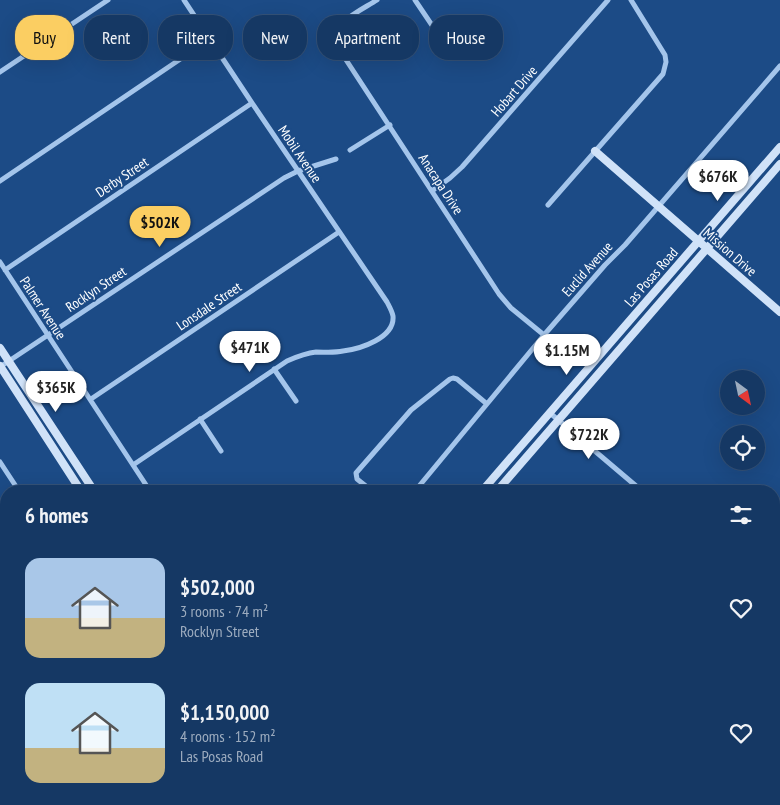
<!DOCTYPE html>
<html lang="en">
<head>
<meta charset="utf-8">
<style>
  body { margin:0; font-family:"PT Sans Narrow",sans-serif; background:#1e3f6a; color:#f1f3f6; height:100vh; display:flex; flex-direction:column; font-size:19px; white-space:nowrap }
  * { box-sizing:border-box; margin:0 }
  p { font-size:16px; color:#9dacbf }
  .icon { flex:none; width:28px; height:28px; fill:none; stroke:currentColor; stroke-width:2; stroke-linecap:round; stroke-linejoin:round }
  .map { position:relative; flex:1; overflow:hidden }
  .sheet { position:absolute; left:0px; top:485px; width:780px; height:320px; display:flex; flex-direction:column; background:#153864; border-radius:20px 20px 0 0; box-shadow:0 5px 20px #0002,0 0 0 1px #345278 }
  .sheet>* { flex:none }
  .top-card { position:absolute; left:15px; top:15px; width:500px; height:45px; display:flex; gap:10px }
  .needle { width:32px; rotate:147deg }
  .controls { position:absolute; left:720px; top:370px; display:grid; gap:10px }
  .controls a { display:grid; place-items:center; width:45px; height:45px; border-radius:50%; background:#153864; box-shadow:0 5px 20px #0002,0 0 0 1px #345278; font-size:25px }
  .price { position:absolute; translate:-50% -42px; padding:0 11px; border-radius:18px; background:#fff; color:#222; font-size:16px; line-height:32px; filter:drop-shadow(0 1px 2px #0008) }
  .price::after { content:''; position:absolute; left:50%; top:30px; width:15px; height:11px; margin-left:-8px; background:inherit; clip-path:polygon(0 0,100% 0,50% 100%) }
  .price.on { background:#fbce62; color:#111 }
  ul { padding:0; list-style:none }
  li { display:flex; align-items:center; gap:15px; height:125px; padding:0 25px }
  li span { display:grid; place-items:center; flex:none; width:140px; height:100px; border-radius:15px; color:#555 }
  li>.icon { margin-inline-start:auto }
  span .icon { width:60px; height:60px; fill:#fffc; stroke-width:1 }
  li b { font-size:21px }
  h2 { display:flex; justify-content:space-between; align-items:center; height:60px; padding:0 25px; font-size:21px }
  .chip { padding:0 18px; border-radius:20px; background:#153864; box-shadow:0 5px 20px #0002,0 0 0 1px #345278; font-size:18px; line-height:45px }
  .chip.on { background:#fbce62; color:#111 }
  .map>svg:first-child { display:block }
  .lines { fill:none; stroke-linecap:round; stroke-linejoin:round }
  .street { stroke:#a4c5eb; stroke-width:5 }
  .secondary { stroke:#d0e2f8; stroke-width:8 }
  .labels { text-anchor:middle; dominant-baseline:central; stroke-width:4; stroke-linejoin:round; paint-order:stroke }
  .street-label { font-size:14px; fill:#fff; stroke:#1c4b86 }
</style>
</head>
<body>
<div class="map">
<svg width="780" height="805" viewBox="0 0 780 805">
  <rect width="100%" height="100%" fill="#1c4b86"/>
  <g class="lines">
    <path class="street" d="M377,0C360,11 331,22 337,46L499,294L511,308L544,335
      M415,0L450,52
      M0,72L108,0
      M350,150L390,125
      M0,181L210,39
      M432,191L450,178L462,167L608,0
      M548,205L663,74L666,62L665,55L631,0
      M0,262L150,491
      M5,270L252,103
      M0,367L284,178L298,171L336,159
      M274,369L296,401
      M91,399L339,232
      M550,413L642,491
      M200,419L221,451
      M0,462L19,491
      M133,465L287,361C296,357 306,353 316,352C326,352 334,353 343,351C360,349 395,338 393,316C392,311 389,306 387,302L252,103L184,0
      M372,491L357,479L356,473L411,410L450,379L453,378L457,379L487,404
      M415,491L544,335L605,265L625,245L780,66
      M0,602V612
      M774,606L780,612
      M676,799L683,805
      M384,805L389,799
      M481,805L486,799
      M653,805L659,799
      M721,805L726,799"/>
    <path class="secondary" d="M595,151L780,312
      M0,348L94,491
      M0,366L81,491
      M482,491L780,147
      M497,491L780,164
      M209,805L214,799
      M223,805L228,799"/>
  </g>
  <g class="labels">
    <g class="street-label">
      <text transform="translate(514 91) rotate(-49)">Hobart Drive</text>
      <text transform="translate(300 154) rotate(56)">Mobil Avenue</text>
      <text transform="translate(122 177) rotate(-34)">Derby Street</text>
      <text transform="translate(441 184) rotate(57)">Anacapa Drive</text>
      <text transform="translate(730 252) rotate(41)">Mission Drive</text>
      <text transform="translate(587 269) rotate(-48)">Euclid Avenue</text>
      <text transform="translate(651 277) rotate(-49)">Las Posas Road</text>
      <text transform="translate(96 289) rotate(-34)">Rocklyn Street</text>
      <text transform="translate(209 306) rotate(-34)">Lonsdale Street</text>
      <text transform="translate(43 308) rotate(57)">Palmer Avenue</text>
    </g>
  </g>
</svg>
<div class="controls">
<a><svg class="needle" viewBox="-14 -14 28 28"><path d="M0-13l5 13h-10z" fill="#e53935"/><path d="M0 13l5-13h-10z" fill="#9dacbf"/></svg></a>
<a><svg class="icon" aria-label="locate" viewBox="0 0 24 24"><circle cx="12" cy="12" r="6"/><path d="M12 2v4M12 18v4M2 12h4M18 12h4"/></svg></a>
</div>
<b class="price" style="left:718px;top:202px">$676K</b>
<b class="price on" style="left:160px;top:248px">$502K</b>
<b class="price" style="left:250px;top:373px">$471K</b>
<b class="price" style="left:567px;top:376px">$1.15M</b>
<b class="price" style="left:56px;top:413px">$365K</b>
<b class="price" style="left:589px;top:460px">$722K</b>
<div class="top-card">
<a class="chip on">Buy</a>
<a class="chip">Rent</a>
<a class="chip">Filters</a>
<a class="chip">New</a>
<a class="chip">Apartment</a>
<a class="chip">House</a>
</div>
<section class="sheet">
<h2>6 homes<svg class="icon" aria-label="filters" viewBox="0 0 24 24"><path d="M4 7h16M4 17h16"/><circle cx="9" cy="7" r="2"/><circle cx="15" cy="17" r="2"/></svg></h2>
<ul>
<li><span style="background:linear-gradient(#a9c7e8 60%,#c2b280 0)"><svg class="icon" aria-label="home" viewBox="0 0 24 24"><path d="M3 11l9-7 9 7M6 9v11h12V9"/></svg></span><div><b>$502,000</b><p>3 rooms · 74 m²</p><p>Rocklyn Street</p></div><svg class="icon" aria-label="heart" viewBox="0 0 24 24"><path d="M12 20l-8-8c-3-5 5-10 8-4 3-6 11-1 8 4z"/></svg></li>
<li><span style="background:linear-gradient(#bfe0f5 65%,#c2b280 0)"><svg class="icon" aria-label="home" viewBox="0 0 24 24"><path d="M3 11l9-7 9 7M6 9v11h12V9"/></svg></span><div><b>$1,150,000</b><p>4 rooms · 152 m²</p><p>Las Posas Road</p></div><svg class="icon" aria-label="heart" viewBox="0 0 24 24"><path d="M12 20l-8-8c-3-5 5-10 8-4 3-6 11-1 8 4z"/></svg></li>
</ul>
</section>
</div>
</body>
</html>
